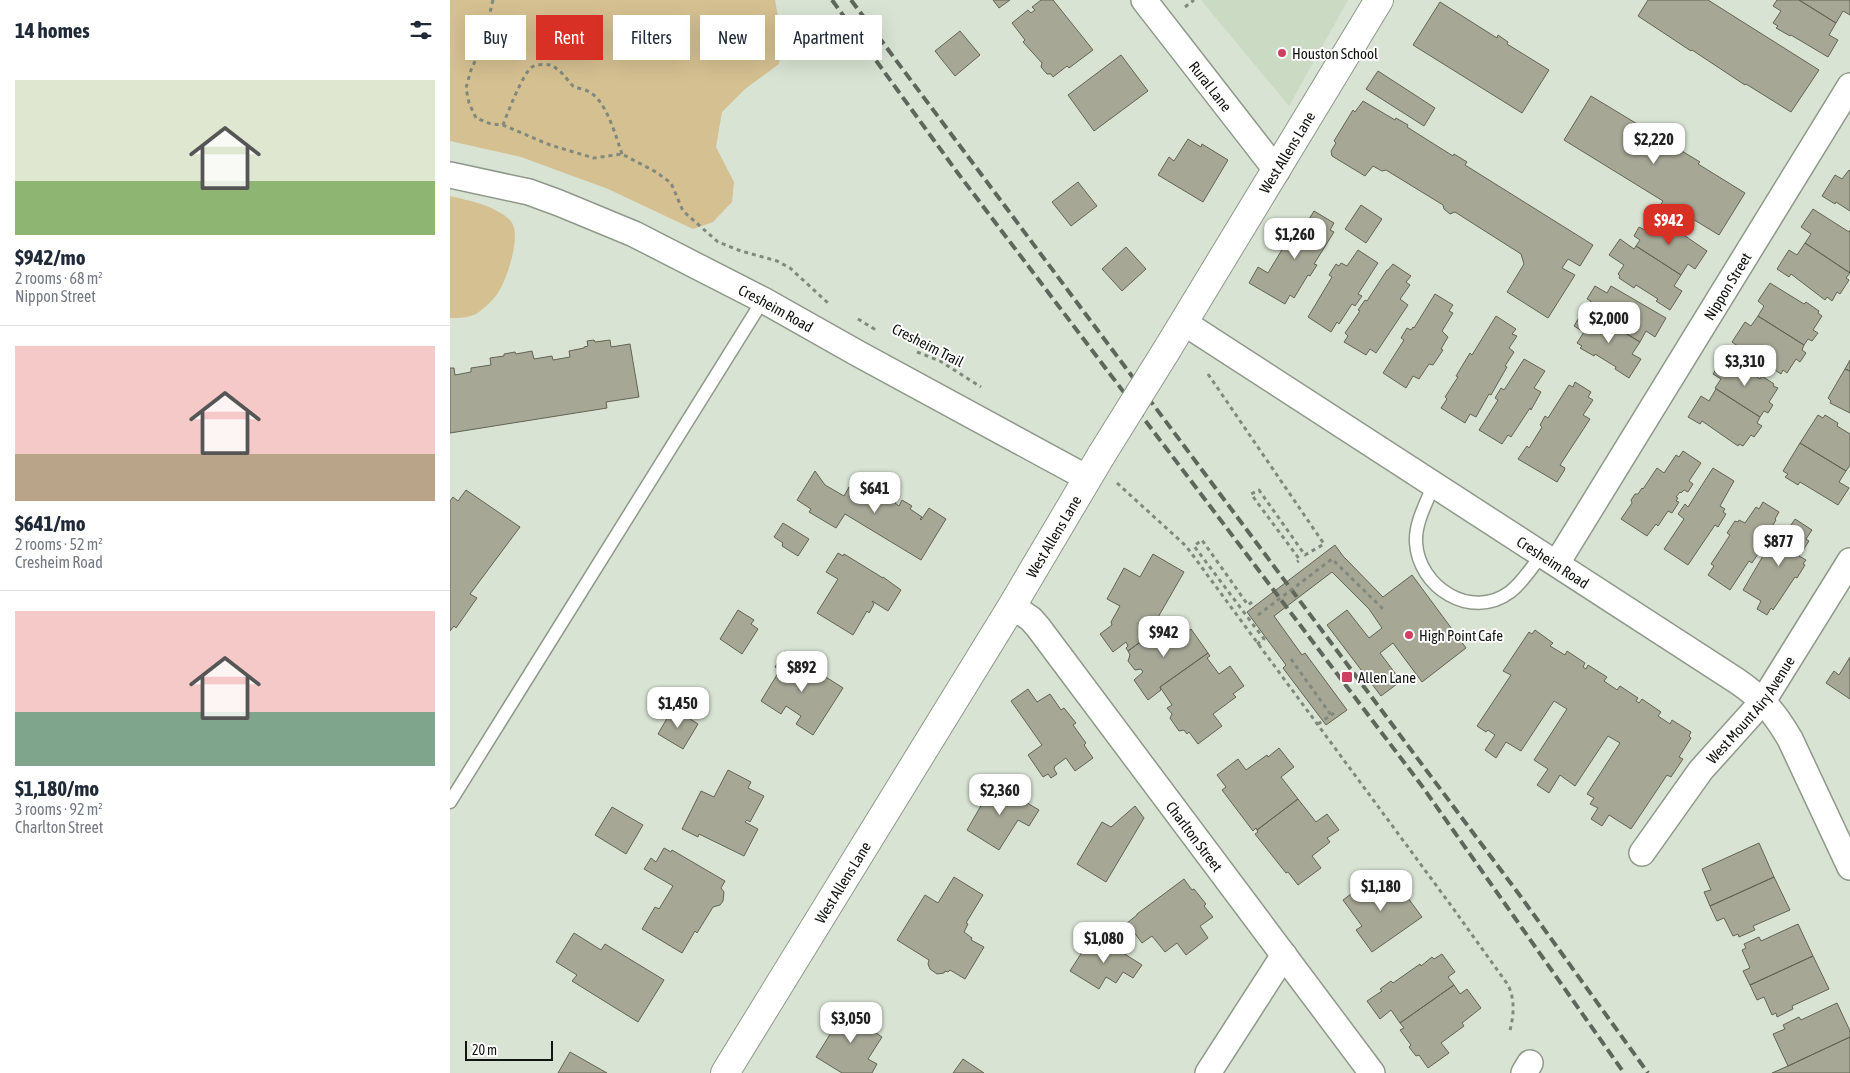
<!DOCTYPE html>
<html lang="en">
<head>
<meta charset="utf-8">
<style>
  body { margin:0; font-family:"Asap Condensed",sans-serif; background:#f6f6f7; color:#1f2937; height:100vh; display:flex; flex-direction:column; font-size:19px; white-space:nowrap }
  * { box-sizing:border-box; margin:0 }
  p { font-size:16px; color:#747a83 }
  .icon { flex:none; width:28px; height:28px; fill:none; stroke:currentColor; stroke-width:2; stroke-linecap:round; stroke-linejoin:round }
  .map { position:relative; flex:1; overflow:hidden }
  .sheet { display:flex; flex-direction:column; background:#fff; width:450px }
  .sheet>* { flex:none }
  .top-card { position:absolute; left:15px; top:15px; width:475px; height:45px; display:flex; gap:10px }
  .scale { position:absolute; left:15px; bottom:12px; width:88px; box-sizing:border-box; padding-left:5px; border:2px solid #11150f; border-top:0; font-size:14px; line-height:18px; white-space:nowrap; color:#11150f; -webkit-text-stroke:4px #fff; paint-order:stroke }
  .price { position:absolute; translate:-50% -42px; padding:0 11px; border-radius:10px; background:#fff; color:#222; font-size:16px; line-height:32px; filter:drop-shadow(0 1px 2px #0008) }
  .price::after { content:''; position:absolute; left:50%; top:30px; width:15px; height:11px; margin-left:-8px; background:inherit; clip-path:polygon(0 0,100% 0,50% 100%) }
  .price.active { background:#d93025; color:#fff }
  ul { padding:0; list-style:none }
  li { display:grid; align-content:center; gap:10px; height:265px; padding:0 15px }
  li+li { border-top:1px solid #e0e1e3 }
  li span { display:grid; place-items:center; height:155px; border-radius:0px; color:#555 }
  li>.icon { margin-inline-start:auto }
  span .icon { width:90px; height:90px; fill:#fffc; stroke-width:1 }
  li b { font-size:21px }
  h2 { display:flex; justify-content:space-between; align-items:center; height:60px; padding:0 15px; font-size:21px }
  .pill { padding:0 18px; border-radius:0px; background:#fff; box-shadow:0 5px 20px #0002; font-size:18px; line-height:45px }
  .pill.active { background:#d93025; color:#fff }
  main { display:flex; flex:1; min-height:0 }
  .map>svg:first-child { display:block }
  .built { fill:#cadac3 }
  .green { fill:#d5c091 }
  .building { fill:#a6a795; stroke:#636453 }
  .lines { fill:none; stroke-linecap:round; stroke-linejoin:round }
  .service-casing { stroke:#8f998a; stroke-width:15 }
  .minor-casing { stroke:#8f998a; stroke-width:28 }
  .secondary-casing { stroke:#8f998a; stroke-width:30 }
  .path { stroke:#81897e; stroke-width:3; stroke-dasharray:4 4; stroke-linecap:butt }
  .service { stroke:#fff; stroke-width:12 }
  .minor { stroke:#fff; stroke-width:25 }
  .secondary { stroke:#fff; stroke-width:28 }
  .rail { stroke:#5f665c; stroke-width:4; stroke-dasharray:10 5; stroke-linecap:butt }
  .secondary-bridge-casing { stroke:#8f998a; stroke-width:30; stroke-linecap:butt }
  .path-bridge { stroke:#81897e; stroke-width:3; stroke-dasharray:4 4; stroke-linecap:butt }
  .secondary-bridge { stroke:#fff; stroke-width:28 }
  .poi-dot { fill:#cf3f61; stroke:#fff; stroke-width:2 }
  .labels { text-anchor:middle; dominant-baseline:central; stroke-width:4; stroke-linejoin:round; paint-order:stroke }
  .poi-label { font-size:15px; fill:#11150f; stroke:#fff; text-anchor:start }
  .street-label { font-size:15px; fill:#11150f; stroke:#fff }
</style>
</head>
<body>
<main>
<section class="sheet">
<h2>14 homes<svg class="icon" aria-label="filters" viewBox="0 0 24 24"><path d="M4 7h16M4 17h16"/><circle cx="9" cy="7" r="2"/><circle cx="15" cy="17" r="2"/></svg></h2>
<ul>
<li><span style="background:linear-gradient(#dfe7d0 65%,#8fb573 0)"><svg class="icon" aria-label="home" viewBox="0 0 24 24"><path d="M3 11l9-7 9 7M6 9v11h12V9"/></svg></span><div><b>$942/mo</b><p>2 rooms · 68 m²</p><p>Nippon Street</p></div></li>
<li><span style="background:linear-gradient(#f6c9c9 70%,#b9a48a 0)"><svg class="icon" aria-label="home" viewBox="0 0 24 24"><path d="M3 11l9-7 9 7M6 9v11h12V9"/></svg></span><div><b>$641/mo</b><p>2 rooms · 52 m²</p><p>Cresheim Road</p></div></li>
<li><span style="background:linear-gradient(#f6c9c9 65%,#7fa58c 0)"><svg class="icon" aria-label="home" viewBox="0 0 24 24"><path d="M3 11l9-7 9 7M6 9v11h12V9"/></svg></span><div><b>$1,180/mo</b><p>3 rooms · 92 m²</p><p>Charlton Street</p></div></li>
</ul>
</section>
<div class="map">
<svg width="1400" height="1073" viewBox="0 0 1400 1073">
  <rect width="100%" height="100%" fill="#d8e3d3"/>
  <path class="built" d="M751,0H898L839,106Z"/>
  <path class="green" d="M0,0H325L332,39L329,64L295,89L272,112L266,147L284,182L282,202L263,222L243,229L158,189L71,157L0,141Z
    M0,196C20,201 44,205 60,220C73,234 57,278 48,293C43,300 34,309 26,314C18,318 9,318 0,318Z"/>
  <path class="building" d="M543,0H560L549,8Z
    M591,0H603L643,50L619,68L617,66L603,77L601,74H597L591,67L592,63L573,42L575,40L562,23L578,10L581,13L585,10L582,7Z
    M1198,0H1258L1369,70L1341,112L1296,84L1295,85L1242,50L1241,51L1188,16Z
    M1327,0H1349L1386,23L1379,35L1388,40L1378,57L1341,35L1340,36L1326,28L1328,26L1323,23L1331,11L1323,6Z
    M1349,0H1400V15L1393,11L1386,23Z
    M990,2L1047,38L1048,35L1058,42L1057,44L1099,70L1072,113L963,45Z
    M510,31L530,55L505,76L485,51Z
    M671,55L698,91L644,131L618,95Z
    M928,71L985,108L974,126L916,89Z
    M1141,96L1250,162L1248,164L1295,193L1269,235L1223,207L1221,210L1211,204L1213,201L1114,140Z
    M913,101L945,120L946,118L958,125L957,127L1003,156L1004,154L1017,162L1015,165L1143,245L1130,266L1118,259L1112,268L1125,275L1098,318L1057,292L1074,264L1071,254L1005,212L1000,214L994,209L993,205L936,170L932,171L923,166L915,176L882,156L881,151L886,143L884,141L903,110L905,112Z
    M738,139L751,147L752,144L778,160L753,202L708,175L719,157L724,161Z
    M1399,170L1400,171V211L1386,202L1385,204L1372,196L1385,175L1392,179Z
    M628,182L647,206L621,226L602,202Z
    M911,205L932,219L916,243L895,229Z
    M1363,209L1399,232L1400,230V273L1355,243L1361,234L1351,227Z
    M864,211L884,223L880,230L884,232L864,264L867,265L860,276L858,275L844,298L840,295L835,304L799,283L808,267L818,273L845,228L851,232Z
    M1203,217L1207,220L1209,218L1257,251L1245,269L1238,264L1231,275L1186,246L1190,240L1184,236L1189,227L1195,230Z
    M1170,239L1184,249L1186,246L1231,275L1224,286L1232,291L1220,310L1206,301L1208,299L1186,285L1184,288L1169,278L1170,276L1168,274L1174,265L1159,255Z
    M1355,243L1400,273L1396,278L1399,280L1390,294L1387,292L1382,301L1377,297L1375,300L1341,274L1339,277L1327,269L1339,250L1347,255Z
    M676,247L696,269L672,291L652,269Z
    M908,250L928,263L908,294L912,296L905,306L902,304L889,324L887,322L881,332L858,317L882,277L879,275L886,264L889,266L891,263L897,266Z
    M943,264L961,276L956,282L960,285L950,299L958,305L926,353L920,349L916,355L894,342L898,336L895,333L910,311L908,310L915,300L917,301L937,270H938Z
    M1320,283L1354,304L1356,302L1369,311L1368,313L1372,316L1363,330L1368,333L1362,341L1358,339L1354,345L1308,316L1314,306L1308,301Z
    M1145,286L1157,293L1161,286L1216,318L1205,337L1196,331L1190,342L1144,314L1147,309L1138,305L1141,301L1137,299Z
    M985,294L1003,305L999,311L1003,313L992,331L998,337L991,349L993,350L983,365L979,364L969,379L963,376L956,388L933,373L954,340L951,338L957,328L961,330L963,327L964,328Z
    M1144,314L1190,342L1182,354L1191,359L1179,378L1165,369L1166,367L1145,354L1144,356L1130,348L1132,346L1127,343L1134,332L1124,326L1130,316L1139,322Z
    M1046,316L1066,329L1062,334L1067,336L1059,348L1064,352L1055,366L1057,367L1041,395L1039,394L1026,417L1020,414L1015,423L991,408L997,399L995,397L1008,377L1006,376L1020,353L1022,355Z
    M1308,316L1354,345L1352,350L1356,353L1350,362L1346,359L1337,373L1333,370L1331,374L1317,365L1319,363L1296,349L1295,351L1282,342L1295,322L1301,326Z
    M144,340L145,342L160,340L161,347L180,344L189,397L156,402L157,408L0,433V368H4L5,375L21,372V368L41,365L40,358L54,356V354L65,352L66,354L82,351L84,359L102,356L103,360L120,357L119,351L134,348V347L138,346L137,341Z
    M1275,355L1310,379L1312,376L1324,384L1323,386L1328,388L1319,402L1323,405L1318,413L1314,411L1310,417L1265,388L1271,379L1263,374Z
    M1074,359L1095,371L1084,388L1091,392L1081,410L1080,408L1061,437L1058,435L1052,444L1029,430L1048,400L1045,398L1051,388L1054,390Z
    M1400,360V371L1395,369Z
    M1395,369L1400,371V413L1380,403L1381,401L1378,398Z
    M1125,382L1141,392L1138,397L1143,400L1133,415L1140,419L1110,465L1115,468L1114,471L1107,482L1068,459L1077,446L1079,448L1092,427L1090,425L1095,416L1098,418L1119,385L1123,387Z
    M1266,389L1310,417L1307,423L1312,426L1304,437L1301,435L1293,446L1289,444L1288,446L1252,421L1250,424L1238,417L1251,396L1259,401Z
    M1368,415L1373,418L1375,415L1388,423L1387,426L1400,434V465L1396,471L1350,443Z
    M1350,443L1396,471L1389,482L1399,488L1388,505L1350,482L1348,485L1335,477L1338,474L1333,471Z
    M1233,451L1251,463L1239,481L1243,484L1238,492L1234,490L1231,493L1230,492L1226,497L1228,498L1226,501L1229,502L1222,513L1218,511L1208,526L1206,524L1197,536L1171,519L1182,503L1181,500L1185,494H1188L1192,488L1193,489L1207,468L1214,473L1226,455L1229,457Z
    M1263,468L1284,481L1270,506L1275,509L1273,512L1276,514L1268,527L1265,525L1238,565L1214,549L1234,519L1228,514L1235,504L1238,507Z
    M365,471L375,485L394,496L399,487L416,498L427,480L450,494L445,503L449,506L452,500L462,506L460,509L472,517L470,519L471,520L479,508L496,519L471,560L395,514L386,528L359,512L361,509L347,500Z
    M16,490L70,527L20,594L27,598L6,628L4,626L0,631V501L3,497L8,501Z
    M1313,502L1329,512L1325,519L1326,520L1306,552L1308,554L1302,563L1299,561L1280,590L1258,575L1264,566L1261,564L1280,535L1277,533L1285,521L1288,522L1289,520L1295,523L1306,507L1309,509Z
    M1345,519L1362,530L1356,539L1359,541L1349,556L1356,560L1353,564L1355,565L1347,578L1345,577L1323,610L1321,608L1317,615L1307,609L1311,601L1293,590L1313,556L1314,557L1325,540L1327,541L1336,526L1339,528Z
    M333,523L359,539L348,556L332,546L333,543L324,537Z
    M885,545L893,556L933,597L962,575L1016,648L972,682L943,643L930,653L951,681L931,696L877,625L897,610L919,638L932,628L919,609L882,572L824,616L852,655L855,653L897,710L876,725L833,668L836,665L797,612Z
    M388,553L393,556L394,554L433,578V577L451,590L438,611L422,601L424,604L419,613L417,611L403,635L367,613L388,579L376,572Z
    M703,554L734,572L707,619L712,626L678,651L676,648L678,646L676,642L663,652L650,634L662,625L661,622L670,606L657,599L674,568L690,577Z
    M288,610L304,620L301,624L308,629L292,654L270,639Z
    M718,622L730,637L741,629L758,653L710,687L711,690L698,700L684,680L693,672L691,669L685,670L678,661L680,655L678,651Z
    M1085,630L1103,643L1100,646L1115,655L1117,651L1135,663L1133,667L1136,669L1138,665L1157,677L1154,681L1167,690L1170,686L1188,698L1186,701L1189,703L1192,699L1211,712L1208,716L1220,724L1222,720L1241,732L1239,736L1241,738L1229,757L1233,759L1221,777L1217,775L1181,829L1159,815L1152,826L1141,819L1148,808L1140,804L1144,798L1137,794L1170,743L1158,736L1125,786L1110,775L1099,793L1087,785L1098,769L1084,760L1117,709L1104,701L1071,751L1056,742L1046,758L1035,750L1045,735L1038,730L1036,732L1027,726L1061,675L1053,671L1079,632L1082,634Z
    M335,651L363,668L357,677L363,680L368,672L393,688L363,735L346,724L351,716L336,706L331,714L311,701L330,670L325,667Z
    M758,653L760,656L757,658L769,674L780,666L794,686L783,694L786,697L763,714L772,726L748,744L739,732L737,734L734,730L729,731L720,718L722,714L717,708L722,705L710,687Z
    M1400,657V699L1376,683L1384,671L1389,675Z
    M578,689L587,702L600,694L611,710L614,708L626,723L623,725L636,743L634,745L643,758L625,771L616,758L605,766L604,769L607,774L601,778L598,774L593,777L578,755L592,745L561,701Z
    M223,708L248,724L233,749L208,734Z
    M829,748L844,767L831,777L848,799L807,830L806,828L803,831L772,790L776,787L767,775L788,759L796,770L817,755L818,757Z
    M278,770L301,782L298,788L314,796L300,822L297,820L295,822L308,829L294,856L249,834L248,837L232,829L251,791L264,797Z
    M544,783L589,810L579,826L568,820L549,850L517,830Z
    M848,799L866,822L877,814L889,830L877,838L880,842L862,856L871,868L848,885L838,872L836,873L805,834L808,832L807,830Z
    M685,806L694,818L656,882L627,864L652,822L661,827Z
    M162,807L193,825L176,854L145,835Z
    M1309,843L1324,877L1260,906L1254,892L1261,890L1252,869Z
    M214,848L221,852L222,850L275,881L271,888L274,892L273,901L270,905L263,907L247,933L245,931L232,953L192,929L205,907L209,909L223,886L194,869L201,858L206,862Z
    M929,873L943,892L946,889L952,896L955,894L972,917L922,952L906,930L912,926L893,900Z
    M504,877L533,895L516,923L518,924L514,932L522,938L521,940L534,947L515,979L500,970L498,972L495,971L494,973L487,974L480,969L478,964L479,960L447,940L475,895L488,903Z
    M1324,877L1340,910L1303,926L1305,930L1289,937L1288,934L1283,936L1274,918L1267,921L1260,906Z
    M734,879L742,890L744,889L756,904L754,906L763,917L750,926L758,938L736,955L727,943L715,952L702,936L692,943L677,923L687,915V914Z
    M1348,924L1363,956L1300,985L1293,971L1300,968L1292,950L1296,948L1294,944L1309,937L1311,941Z
    M124,933L151,950L155,944L214,980L188,1022L122,981L127,975L106,962Z
    M646,936L692,965L683,978L673,972L666,983L656,977L649,989L620,971L636,946L639,947Z
    M992,954L1005,972L998,977L1004,985L950,1023L941,1010L930,1019L917,1001L932,991L930,989L941,981L943,983L970,964L971,966L982,957L984,959Z
    M1363,956L1379,989L1342,1006L1343,1009L1327,1017L1326,1013L1322,1015L1314,997L1307,1000L1300,985Z
    M1004,985L1010,994L1017,989L1031,1008L1012,1023L1014,1026L991,1043L999,1053L978,1068L969,1055L966,1056L959,1047L961,1045L950,1030L954,1028L950,1023Z
    M1387,1003L1400,1031V1037L1338,1066L1323,1034L1335,1029L1333,1025L1349,1017L1351,1020Z
    M403,1005L425,1018L417,1031L422,1034L423,1031L432,1037L418,1059L427,1064L422,1073H392L366,1057L392,1015L395,1018Z
    M1400,1037V1073H1322L1338,1066Z
    M120,1052L157,1073H108Z
    M513,1059L534,1073H503Z"/>
  <g class="lines">
    <defs>
      <path id="service" d="M984,484C977,502 965,522 966,542C968,587 1021,621 1060,592C1073,582 1082,567 1092,554
        M0,802L313,300"/>
      <g id="minor">
        <path id="s1" d="M694,0L827,171"/>
        <path id="s2" d="M0,175L79,192L109,203L184,234L313,300L407,353L637,478"/>
        <path id="s3" d="M733,322L1287,681C1312,698 1325,713 1340,739L1400,867"/>
        <path id="s4" d="M1107,563L1400,86"/>
        <path id="s5" d="M562,606L581,619L588,627L922,1073"/>
        <path id="s6" d="M1192,853L1251,770L1313,701L1400,561"/>
        <path d="M758,1073L834,955"/>
        <path d="M1074,1073L1080,1063"/>
      </g>
      <g id="secondary">
        <path id="s7" d="M718,348L929,0"/>
        <path id="s8" d="M275,1073L562,606L652,454"/>
      </g>
    </defs>
    <use href="#service" class="service-casing"/>
    <use href="#minor" class="minor-casing"/>
    <use href="#secondary" class="secondary-casing"/>
    <path class="path" d="M43,0L32,46L21,70L16,88L19,103L26,118L41,124L53,125L100,145L144,158L172,154L206,172L221,183L233,211L268,242L291,251L327,261L340,268L378,303
      M735,7L744,0
      M53,125C57,114 74,71 82,67C87,64 95,64 100,65C111,69 116,79 123,86C128,89 136,89 141,93C157,103 166,137 172,154
      M408,319L426,330
      M467,352L490,361L531,387
      M758,374L874,544L855,555L809,490L801,494L850,560L847,562
      M667,483L736,546L997,900L1058,985C1065,999 1064,1015 1060,1030
      M802,602L798,605L752,540L744,546L814,639L807,644
      M841,659L881,715
      M868,724L884,713"/>
    <use href="#service" class="service"/>
    <use href="#minor" class="minor"/>
    <use href="#secondary" class="secondary"/>
    <path class="rail" d="M382,0L507,172L972,786L1174,1073
      M401,0L1071,897L1198,1073"/>
    <defs>
      <path id="secondary-bridge" d="M652,454L718,348"/>
    </defs>
    <use href="#secondary-bridge" class="secondary-bridge-casing"/>
    <path class="path-bridge" d="M808,615L882,559L933,609"/>
    <use href="#secondary-bridge" class="secondary-bridge"/>
  </g>
  <g class="poi-dot">
    <circle cx="832" cy="53" r="5"/>
    <circle cx="959" cy="635" r="5"/>
    <rect x="891" y="671" width="12" height="12" rx="2.5"/>
  </g>
  <g class="labels">
    <g class="poi-label">
      <text x="842" y="53">Houston School</text>
      <text x="969" y="635">High Point Cafe</text>
      <text x="908" y="677">Allen Lane</text>
    </g>
    <g class="street-label">
      <text stroke="none"><textPath href="#s1" startOffset="109">Rural Lane</textPath></text>
      <text stroke="none"><textPath href="#s7" startOffset="229">West Allens Lane</textPath></text>
      <text stroke="none"><textPath href="#s4" startOffset="325">Nippon Street</textPath></text>
      <text stroke="none"><textPath href="#s2" startOffset="354">Cresheim Road</textPath></text>
      <text transform="translate(478 345) rotate(27)">Cresheim Trail</text>
      <text stroke="none"><textPath href="#s8" startOffset="629">West Allens Lane</textPath></text>
      <text stroke="none"><textPath href="#s3" startOffset="441">Cresheim Road</textPath></text>
      <text stroke="none"><textPath href="#s6" startOffset="180">West Mount Airy Avenue</textPath></text>
      <text stroke="none"><textPath href="#s5" startOffset="295">Charlton Street</textPath></text>
      <text stroke="none"><textPath href="#s8" startOffset="224">West Allens Lane</textPath></text>
    </g>
  </g>
</svg>
<div class="scale">20 m</div>
<b class="price" style="left:1204px;top:165px">$2,220</b>
<b class="price active" style="left:1219px;top:246px">$942</b>
<b class="price" style="left:845px;top:260px">$1,260</b>
<b class="price" style="left:1159px;top:344px">$2,000</b>
<b class="price" style="left:1295px;top:387px">$3,310</b>
<b class="price" style="left:425px;top:514px">$641</b>
<b class="price" style="left:1329px;top:567px">$877</b>
<b class="price" style="left:714px;top:658px">$942</b>
<b class="price" style="left:352px;top:693px">$892</b>
<b class="price" style="left:228px;top:729px">$1,450</b>
<b class="price" style="left:550px;top:816px">$2,360</b>
<b class="price" style="left:931px;top:912px">$1,180</b>
<b class="price" style="left:654px;top:964px">$1,080</b>
<b class="price" style="left:401px;top:1044px">$3,050</b>
<div class="top-card">
<a class="pill">Buy</a>
<a class="pill active">Rent</a>
<a class="pill">Filters</a>
<a class="pill">New</a>
<a class="pill">Apartment</a>
</div>
</div>
</main>
</body>
</html>
